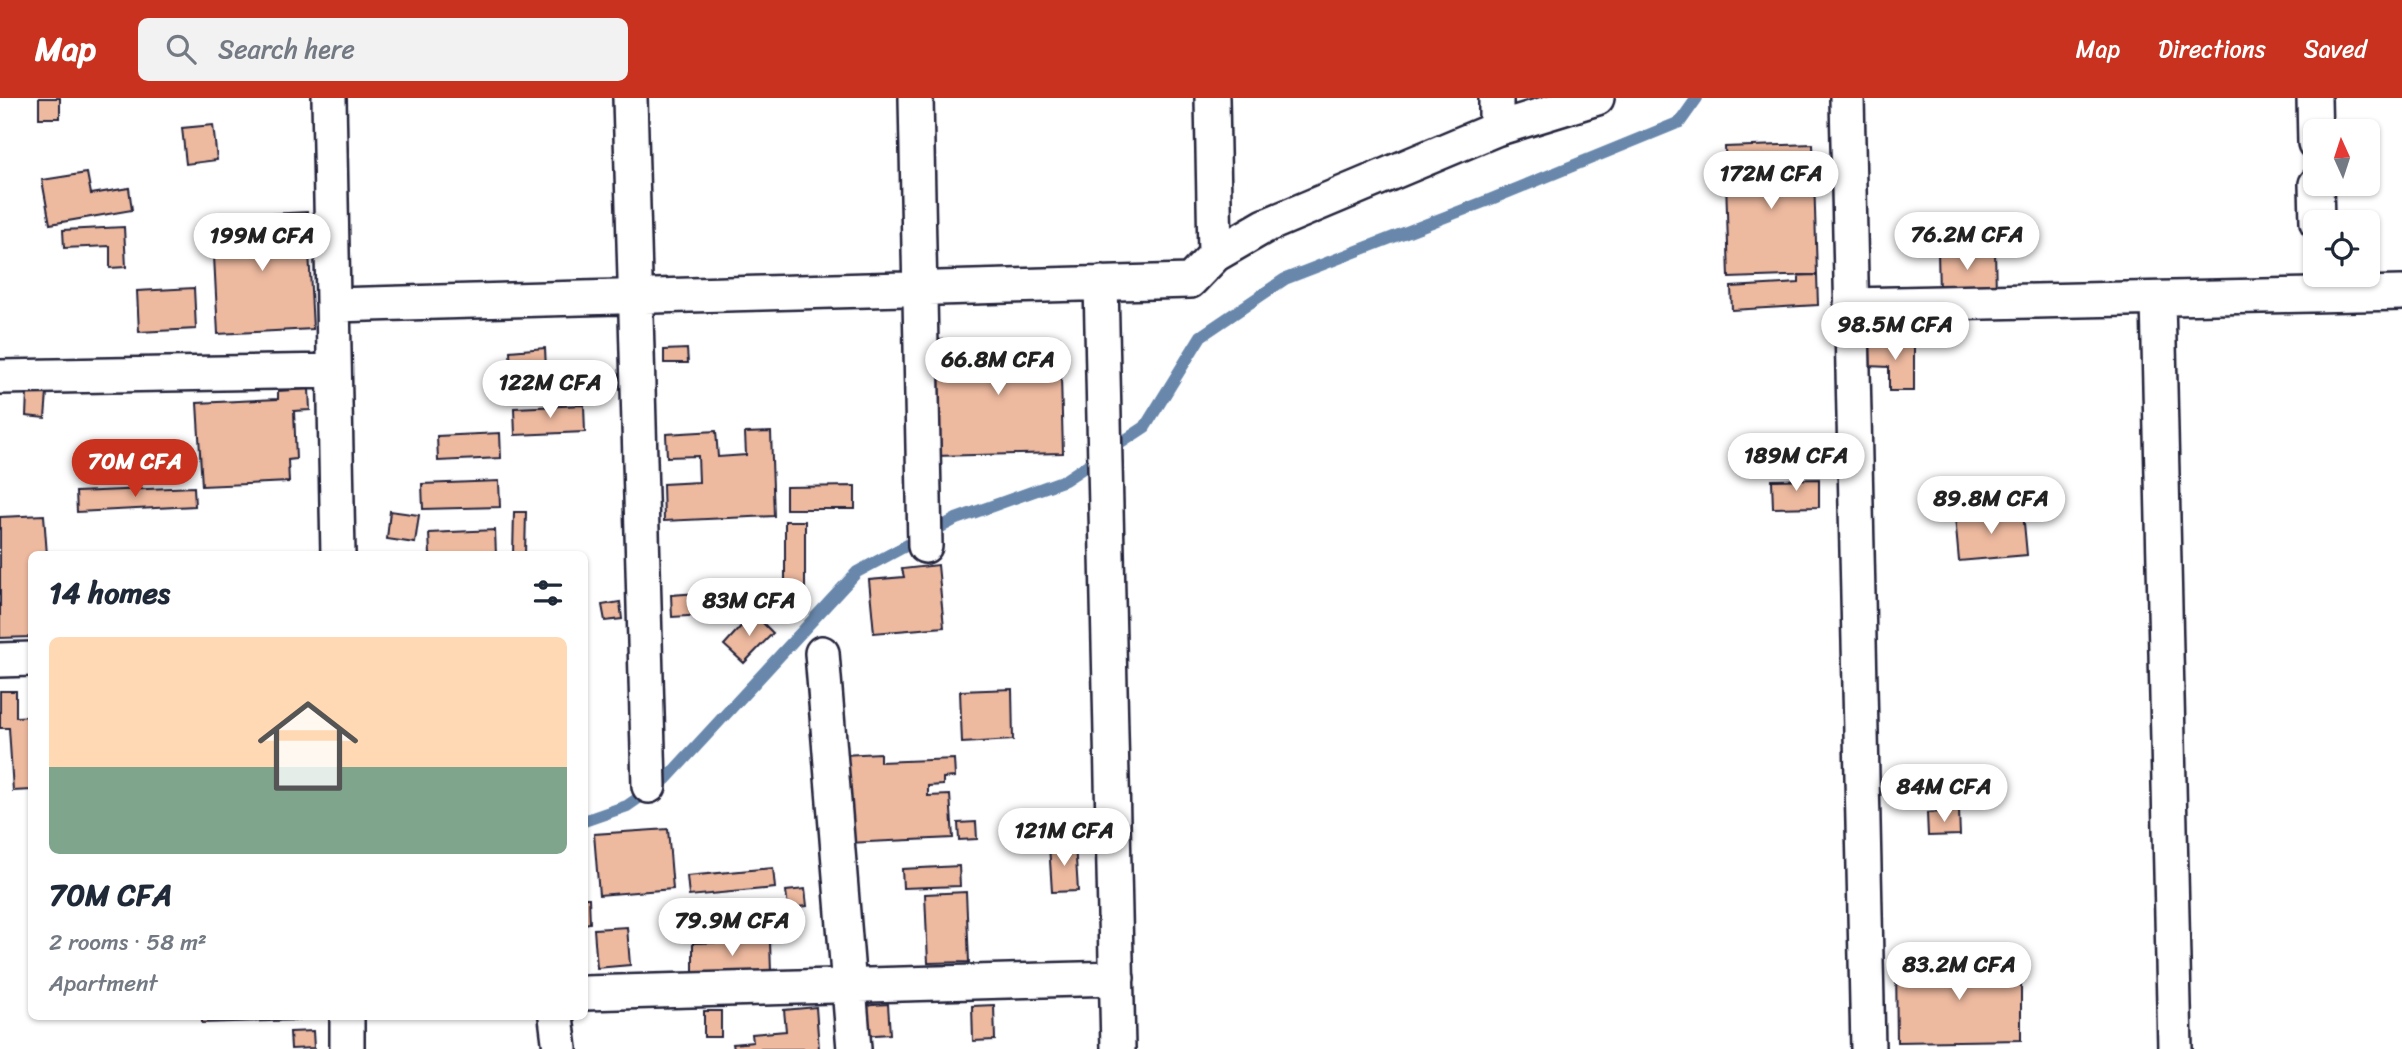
<!DOCTYPE html>
<html lang="en">
<head>
<meta charset="utf-8">
<style>
  body { margin:0; font-family:Sriracha,sans-serif; background:#f2f2f3; color:#1f2937; height:100vh; display:flex; flex-direction:column; font-size:26px; white-space:nowrap }
  * { box-sizing:border-box; margin:0 }
  p { font-size:23px; color:#747a83 }
  .icon { flex:none; width:38px; height:38px; fill:none; stroke:currentColor; stroke-width:2; stroke-linecap:round; stroke-linejoin:round }
  .map { position:relative; flex:1; overflow:hidden }
  .side { position:absolute; left:28px; top:453px; width:560px; height:469px; display:flex; flex-direction:column; background:#fff; border-radius:10px; box-shadow:0 2px 5px #0004 }
  .side>* { flex:none }
  .needle { width:46px; rotate:357deg }
  .buttons { position:absolute; left:2303px; top:21px; display:grid; gap:14px }
  .buttons a { display:grid; place-items:center; width:77px; height:77px; border-radius:10px; background:#fff; box-shadow:0 2px 5px #0004; font-size:35px }
  .price { position:absolute; translate:-50% -60px; padding:0 16px; border-radius:24px; background:#fff; color:#222; font-size:23px; line-height:46px; filter:drop-shadow(0 2px 4px #0008) }
  .price::after { content:''; position:absolute; left:50%; top:42px; width:21px; height:16px; margin-left:-10px; background:inherit; clip-path:polygon(0 0,100% 0,50% 100%) }
  .price.active { background:#c8321e; color:#fff }
  ul { padding:0; list-style:none }
  li { display:grid; align-content:center; gap:14px; height:371px; padding:0 21px }
  li+li { border-top:2px solid #e0e1e3 }
  li span { display:grid; place-items:center; height:217px; border-radius:10px; color:#555 }
  li>.icon { margin-inline-start:auto }
  span .icon { width:126px; height:126px; fill:#fffc; stroke-width:1 }
  li b { font-size:30px }
  h2 { display:flex; justify-content:space-between; align-items:center; height:84px; padding:0 21px; font-size:30px }
  header { display:flex; align-items:center; gap:42px; box-sizing:border-box; height:98px; padding:0 35px; background:#c8321e; color:#fff }
  header strong { font-size:33px }
  nav { display:flex; gap:38px; margin-inline-start:auto; font-size:24px }
  .search { width:490px; height:63px; background:#f2f2f3; display:flex; align-items:center; gap:18px; box-sizing:border-box; padding:0 24px; border-radius:10px; color:#747a83; font-size:26px }
  .map>svg:first-child { display:block }
  .lines { fill:none; stroke-linecap:round; stroke-linejoin:round }
  .stream { stroke:#6887ab; stroke-width:12 }
  .building { fill:#edb99f; stroke:#22223b; stroke-width:2 }
  .street-casing { stroke:#22223b; stroke-width:38 }
  .street { stroke:#fff; stroke-width:33 }
</style>
</head>
<body>
<header>
<strong>Map</strong>
<div class="search"><svg class="icon" aria-label="search" viewBox="0 0 24 24"><circle cx="10" cy="10" r="6"/><path d="M15 15l6 6"/></svg>Search here</div>
<nav><a>Map</a><a>Directions</a><a>Saved</a></nav>
</header>
<div class="map">
<svg width="2402" height="951" viewBox="0 0 2402 951">
  <rect width="100%" height="100%" fill="#fff"/>
  <filter id="ink" filterUnits="userSpaceOnUse"><feTurbulence type="fractalNoise" baseFrequency=".0143" numOctaves="2"/><feDisplacementMap in="SourceGraphic" scale="14" xChannelSelector="R" yChannelSelector="G"/><feConvolveMatrix kernelMatrix="1 2 1 2 8 2 1 2 1" color-interpolation-filters="sRGB"/></filter>
  <g filter="url(#ink)">
    <g class="lines">
      <path class="stream" d="M584,723L627,708L666,681L857,474L956,421L1065,382L1145,329L1201,238L1285,181L1489,102L1680,24L1697,0"/>
    </g>
    <path class="building" d="M39,0H60V20H39Z
      M213,27L217,62L186,66L182,30Z
      M1813,46L1817,177L1729,180L1725,49Z
      M87,75L91,96L129,90L132,112L50,126L42,82Z
      M307,114L313,231L218,236L212,119Z
      M124,129L126,169L110,170V148L64,150L63,132Z
      M1995,152L1996,194L1939,195L1938,154Z
      M1799,177H1817L1818,207L1732,212L1731,189L1799,185Z
      M194,190L196,231L139,234L137,193Z
      M1060,239L1063,355L935,358L933,242Z
      M1868,243H1914V293H1889V269L1868,268Z
      M545,250L546,271L511,274L510,253Z
      M687,251L688,265H664V252Z
      M309,291L310,312L294,313L296,361L288,362L289,384L202,388L197,305L278,301V293Z
      M27,294L47,295L45,320L26,318Z
      M584,307L585,334L515,337L514,310Z
      M716,333L718,359L746,357L745,335L771,334L774,418L664,423L663,386L699,384L698,358L667,359L666,336Z
      M500,335L501,360L438,363L437,338Z
      M1819,381V409L1773,410L1772,382Z
      M499,383L500,409L423,411L422,386Z
      M855,388V411H786V389Z
      M194,389L195,408L77,414L76,394Z
      M390,413L419,417L415,445L387,441Z
      M514,414H526L525,457H513Z
      M2023,414L2027,457L1959,463L1955,419Z
      M44,417L47,457H32V539L0,540V419Z
      M785,423H805V511H785Z
      M495,432L496,457H430L429,435Z
      M938,467L944,529L874,535L869,482L904,479L902,471Z
      M770,490L772,513L672,519L671,497Z
      M620,504L622,521L605,523L602,507Z
      M753,515L773,535L744,565L724,547Z
      M1012,591L1013,642L962,645L960,593Z
      M0,593H16V619L32,618V692L13,693L9,630H0Z
      M880,655V664L954,661L955,679L943,680V687L928,688V698L950,697L953,740L848,745L843,657Z
      M1978,681L1979,706H1956V682Z
      M1959,713L1960,737L1928,738L1927,715Z
      M976,724L977,741L959,742L958,725Z
      M668,731L673,791L599,797L594,736Z
      M1075,745L1078,793L1052,794L1049,747Z
      M959,768L960,788L903,790L902,771Z
      M773,770L775,790L689,798L687,778Z
      M805,791L807,808L788,810L786,793Z
      M966,794L969,864L928,865L925,796Z
      M584,800H589L590,825L584,826Z
      M627,829L630,867L597,870L594,831Z
      M770,843L771,874L693,876V845Z
      M2021,865V942L1897,944L1896,867Z
      M888,906L890,936L861,938L859,908Z
      M994,907L995,942L973,943L972,908Z
      M816,909L819,951H734L733,946L753,944L752,936L786,933L784,912Z
      M704,913H721V939H704Z
      M202,919H300V922L202,925Z
      M313,933L314,950L291,951L290,934Z"/>
    <g class="lines">
      <defs>
        <path id="street" d="M329,0L338,457
          M630,0L649,688
          M916,0L925,448
          M1212,0L1215,157
          M1496,0V31
          M1847,0L1868,951
          M2314,0L2315,45
          M2316,86L2317,124
          M1101,185L1118,951
          M2158,201L2175,951
          M334,207L1190,183L1215,157L1265,128L1496,31L1597,0
          M1851,207L2402,195
          M0,279L334,273
          M822,555L854,951
          M0,562L32,561
          M584,895L1117,880
          M347,919V951
          M556,919L560,951"/>
      </defs>
      <use href="#street" class="street-casing"/>
      <use href="#street" class="street"/>
    </g>
  </g>
</svg>
<div class="buttons">
<a><svg class="needle" viewBox="-14 -14 28 28"><path d="M0-13l5 13h-10z" fill="#e53935"/><path d="M0 13l5-13h-10z" fill="#747a83"/></svg></a>
<a><svg class="icon" aria-label="locate" viewBox="0 0 24 24"><circle cx="12" cy="12" r="6"/><path d="M12 2v4M12 18v4M2 12h4M18 12h4"/></svg></a>
</div>
<b class="price" style="left:1771px;top:113px">172M CFA</b>
<b class="price" style="left:1967px;top:174px">76.2M CFA</b>
<b class="price" style="left:262px;top:175px">199M CFA</b>
<b class="price" style="left:1895px;top:264px">98.5M CFA</b>
<b class="price" style="left:998px;top:299px">66.8M CFA</b>
<b class="price" style="left:550px;top:322px">122M CFA</b>
<b class="price" style="left:1796px;top:395px">189M CFA</b>
<b class="price active" style="left:135px;top:401px">70M CFA</b>
<b class="price" style="left:1991px;top:438px">89.8M CFA</b>
<b class="price" style="left:749px;top:540px">83M CFA</b>
<b class="price" style="left:1944px;top:726px">84M CFA</b>
<b class="price" style="left:1064px;top:770px">121M CFA</b>
<b class="price" style="left:732px;top:860px">79.9M CFA</b>
<b class="price" style="left:1959px;top:904px">83.2M CFA</b>
<section class="side">
<h2>14 homes<svg class="icon" aria-label="filters" viewBox="0 0 24 24"><path d="M4 7h16M4 17h16"/><circle cx="9" cy="7" r="2"/><circle cx="15" cy="17" r="2"/></svg></h2>
<ul>
<li><span style="background:linear-gradient(#ffd9b3 60%,#7fa58c 0)"><svg class="icon" aria-label="home" viewBox="0 0 24 24"><path d="M3 11l9-7 9 7M6 9v11h12V9"/></svg></span><div><b>70M CFA</b><p>2 rooms · 58 m²</p><p>Apartment</p></div></li>
</ul>
</section>
</div>
</body>
</html>
